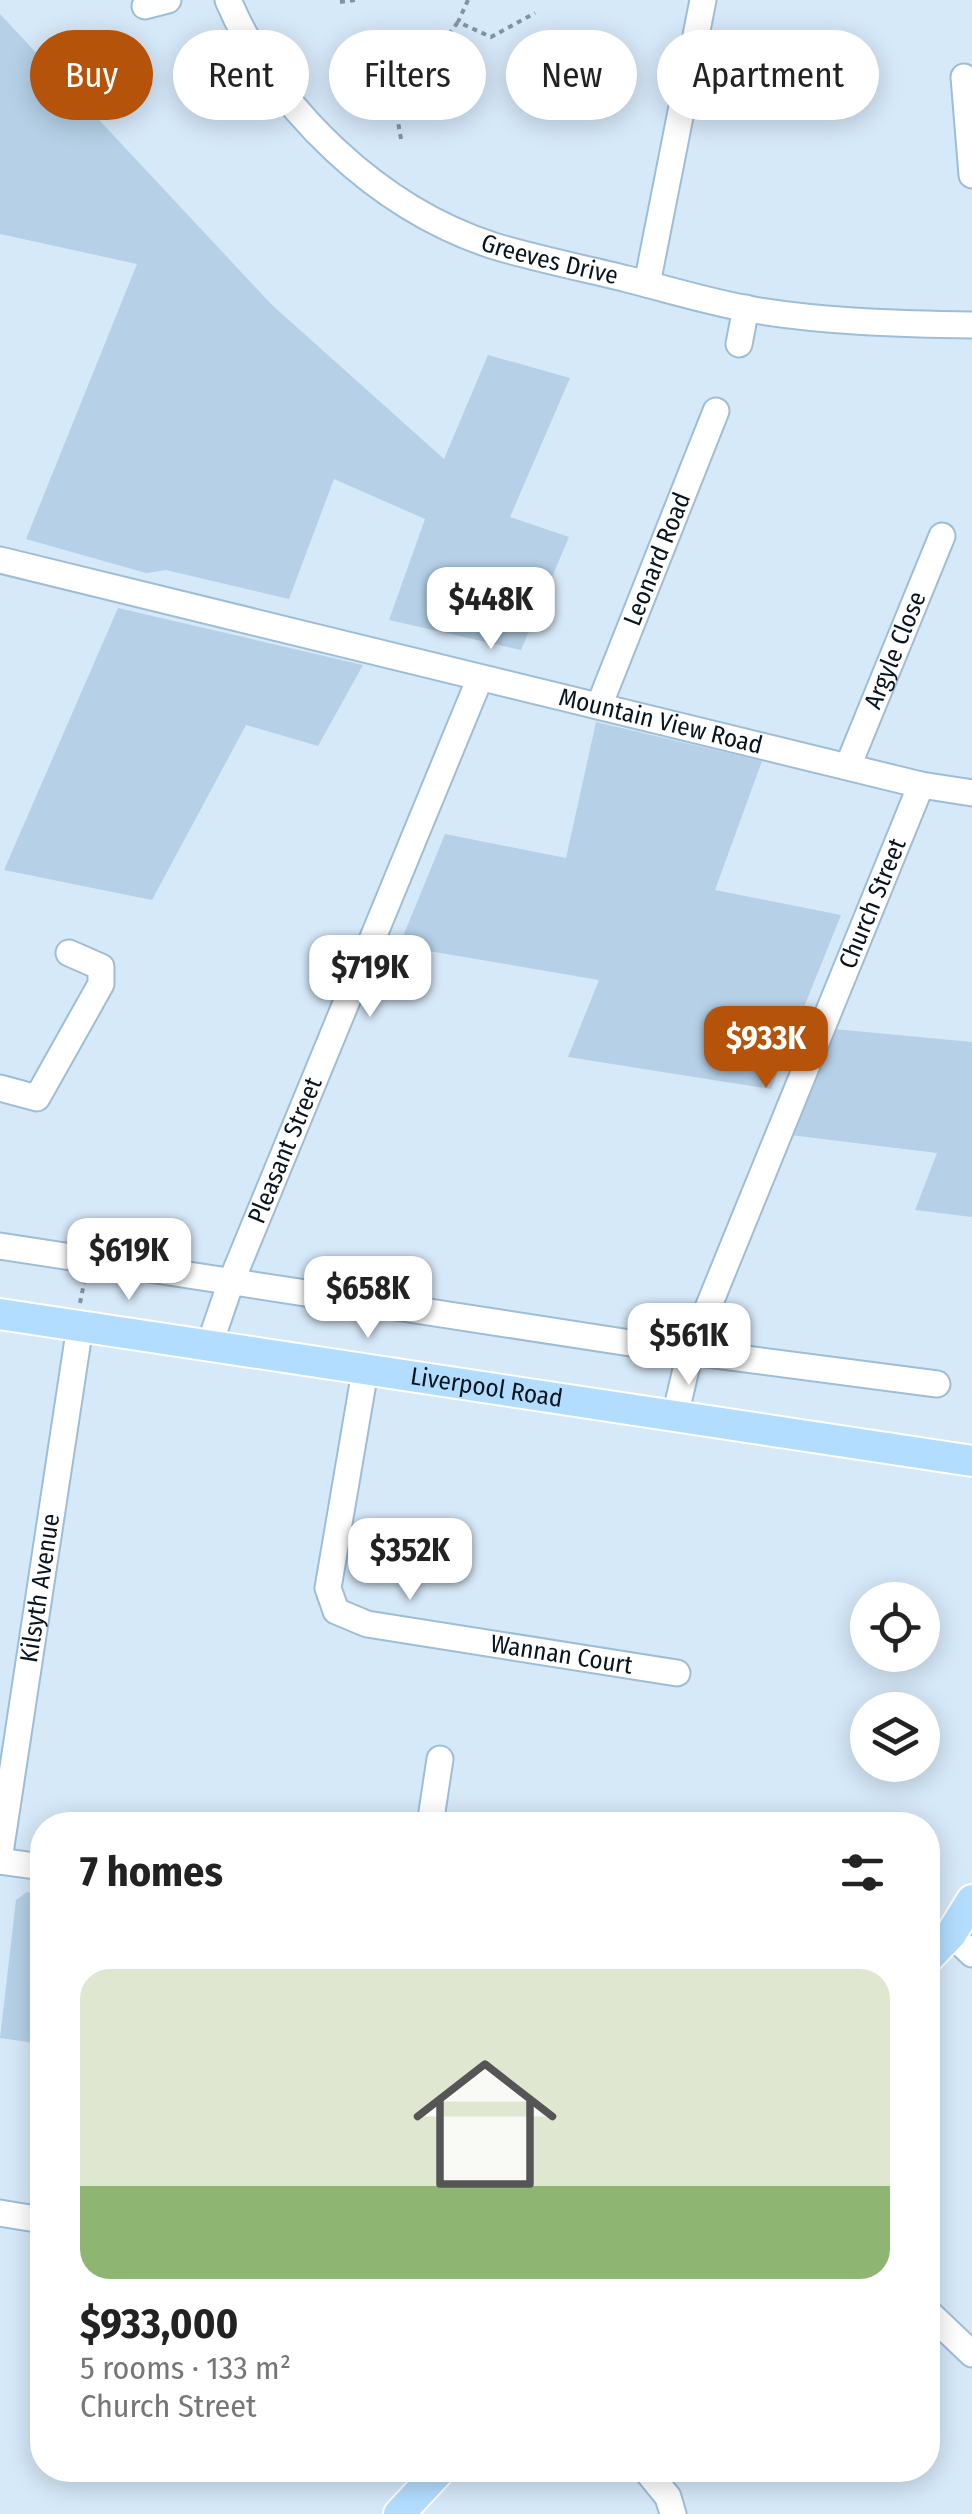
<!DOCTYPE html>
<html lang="en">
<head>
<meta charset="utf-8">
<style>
  body { margin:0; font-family:"Fira Sans Condensed",sans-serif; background:#f6f6f6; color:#222; height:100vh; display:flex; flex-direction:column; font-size:38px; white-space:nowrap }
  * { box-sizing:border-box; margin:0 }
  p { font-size:32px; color:#767676 }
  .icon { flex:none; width:55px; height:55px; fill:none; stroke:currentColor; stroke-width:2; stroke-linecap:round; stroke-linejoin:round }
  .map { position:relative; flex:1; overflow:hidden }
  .sheet { position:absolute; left:30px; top:1812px; width:910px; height:670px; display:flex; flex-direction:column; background:#fff; border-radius:40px; box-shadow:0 5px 25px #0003 }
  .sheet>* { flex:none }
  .hud { position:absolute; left:30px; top:30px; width:912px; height:90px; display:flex; gap:20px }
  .controls { position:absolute; left:850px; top:1582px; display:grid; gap:20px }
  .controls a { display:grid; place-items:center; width:90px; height:90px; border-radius:50%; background:#fff; box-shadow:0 5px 25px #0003; font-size:50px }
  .price { position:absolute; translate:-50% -85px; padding:0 22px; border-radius:20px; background:#fff; color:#222; font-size:32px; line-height:65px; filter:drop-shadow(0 2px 5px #0008) }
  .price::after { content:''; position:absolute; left:50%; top:60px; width:30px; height:22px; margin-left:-15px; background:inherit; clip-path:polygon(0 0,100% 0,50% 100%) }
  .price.on { background:#b45309; color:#fff }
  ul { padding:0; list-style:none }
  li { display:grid; align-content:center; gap:20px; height:530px; padding:0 50px }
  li+li { border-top:2px solid #e0e0e0 }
  li span { display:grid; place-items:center; height:310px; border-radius:30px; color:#555 }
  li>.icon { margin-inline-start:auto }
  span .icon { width:180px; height:180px; fill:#fffc; stroke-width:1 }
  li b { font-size:42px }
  h2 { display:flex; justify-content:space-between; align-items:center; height:120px; padding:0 50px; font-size:42px }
  .chip { padding:0 35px; border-radius:45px; background:#fff; box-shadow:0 5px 25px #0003; font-size:35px; line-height:90px }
  .chip.on { background:#b45309; color:#fff }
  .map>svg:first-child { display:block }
  .green { fill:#b5d0e7 }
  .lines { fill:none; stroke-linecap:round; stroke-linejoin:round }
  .minor-casing { stroke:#9ebdd6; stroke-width:29 }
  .major-casing { stroke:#fff; stroke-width:34 }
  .path { stroke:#82929f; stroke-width:4; stroke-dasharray:5 5; stroke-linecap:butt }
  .minor { stroke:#fff; stroke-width:25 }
  .major { stroke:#b3ddfe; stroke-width:30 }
  .labels { text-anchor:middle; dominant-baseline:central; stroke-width:10; stroke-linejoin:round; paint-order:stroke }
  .street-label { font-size:25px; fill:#09151e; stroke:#eef4fa }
</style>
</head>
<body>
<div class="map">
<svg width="972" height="2514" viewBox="0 0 972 2514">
  <rect width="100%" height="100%" fill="#d6e9f9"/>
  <path class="green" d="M0,14L272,305L444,459L488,355L570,378L510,517L569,537L521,650L389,620L425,519L334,479L289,599L166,570L146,573L26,539L137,264L0,234Z
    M118,608L363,665L318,746L246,725L152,900L4,870Z
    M596,722L762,761L715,890L841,915L771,1089L568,1057L599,980L399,946L445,834L566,858Z
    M834,1029L972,1042V1217L915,1210L937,1153L790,1135Z
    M27,1892L42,1895V2044L0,2038L16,1900Z"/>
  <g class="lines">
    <defs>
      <g id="minor">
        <path id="s1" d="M228,0C275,110 379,209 494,246C537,259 583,268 627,279C671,290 715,304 760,311C830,322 901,324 972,325"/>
        <path d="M145,6L168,0"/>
        <path d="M964,77L972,175"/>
        <path d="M647,284L703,0"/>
        <path d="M739,344L746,308"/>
        <path id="s2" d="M0,560L921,785L972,793"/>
        <path id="s3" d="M599,706L716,411"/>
        <path id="s4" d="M848,766L942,536"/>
        <path d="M0,1088L37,1098L101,984V967L69,953"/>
        <path d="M0,1246L669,1349L937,1384"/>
        <path id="s5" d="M209,1346L231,1282L480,678"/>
        <path id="s6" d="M365,1371L328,1588L336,1611L367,1624L677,1673"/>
        <path id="s7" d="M675,1416L690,1352L921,785"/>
        <path d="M430,1825L440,1759"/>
        <path id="s8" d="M0,1853L80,1326"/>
        <path d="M0,1861L42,1867"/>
        <path d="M951,1934L972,1954"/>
        <path d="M0,2213L42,2220"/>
        <path d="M928,2312L972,2354"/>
        <path d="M646,2470L668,2497L673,2514"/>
      </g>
      <g id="major">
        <path id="s9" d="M0,1314L972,1461"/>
        <path d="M928,1958L951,1934L972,1900"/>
        <path d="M399,2514L440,2470"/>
      </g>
    </defs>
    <use href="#minor" class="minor-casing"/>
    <use href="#major" class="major-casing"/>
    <path class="path" d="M468,0L458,22L491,37L535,13
      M340,2L356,0
      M401,139L397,116L424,68L458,22
      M80,1303L85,1278"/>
    <use href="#minor" class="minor"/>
    <use href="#major" class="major"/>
  </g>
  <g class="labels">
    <g class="street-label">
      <text stroke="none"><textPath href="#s1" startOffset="430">Greeves Drive</textPath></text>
      <text stroke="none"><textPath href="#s3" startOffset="158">Leonard Road</textPath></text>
      <text stroke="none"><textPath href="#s4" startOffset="125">Argyle Close</textPath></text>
      <text stroke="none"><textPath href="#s2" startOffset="680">Mountain View Road</textPath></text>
      <text stroke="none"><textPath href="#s7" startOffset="550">Church Street</textPath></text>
      <text stroke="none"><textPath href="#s5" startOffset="210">Pleasant Street</textPath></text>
      <text stroke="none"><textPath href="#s9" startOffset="492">Liverpool Road</textPath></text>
      <text stroke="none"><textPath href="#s8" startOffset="268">Kilsyth Avenue</textPath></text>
      <text stroke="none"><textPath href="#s6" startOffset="475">Wannan Court</textPath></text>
    </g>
  </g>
</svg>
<div class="controls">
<a><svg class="icon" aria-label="locate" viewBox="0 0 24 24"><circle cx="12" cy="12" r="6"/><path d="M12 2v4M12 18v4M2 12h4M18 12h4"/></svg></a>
<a><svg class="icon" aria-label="layers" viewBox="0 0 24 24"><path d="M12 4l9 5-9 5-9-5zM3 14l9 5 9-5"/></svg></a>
</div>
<b class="price" style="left:491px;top:652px">$448K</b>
<b class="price" style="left:370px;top:1020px">$719K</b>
<b class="price on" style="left:766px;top:1091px">$933K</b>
<b class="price" style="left:129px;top:1303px">$619K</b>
<b class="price" style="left:368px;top:1341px">$658K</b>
<b class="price" style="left:689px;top:1388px">$561K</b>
<b class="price" style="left:410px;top:1603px">$352K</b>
<div class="hud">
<a class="chip on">Buy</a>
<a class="chip">Rent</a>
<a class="chip">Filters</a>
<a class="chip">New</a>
<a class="chip">Apartment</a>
</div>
<section class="sheet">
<h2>7 homes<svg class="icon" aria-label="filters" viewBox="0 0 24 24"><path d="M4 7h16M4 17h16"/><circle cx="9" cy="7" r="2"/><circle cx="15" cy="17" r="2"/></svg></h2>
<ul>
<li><span style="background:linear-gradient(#dfe7d0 70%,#8fb573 0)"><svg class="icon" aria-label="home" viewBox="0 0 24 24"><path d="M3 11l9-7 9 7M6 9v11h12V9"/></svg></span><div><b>$933,000</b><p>5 rooms · 133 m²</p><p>Church Street</p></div></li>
</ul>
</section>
</div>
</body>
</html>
